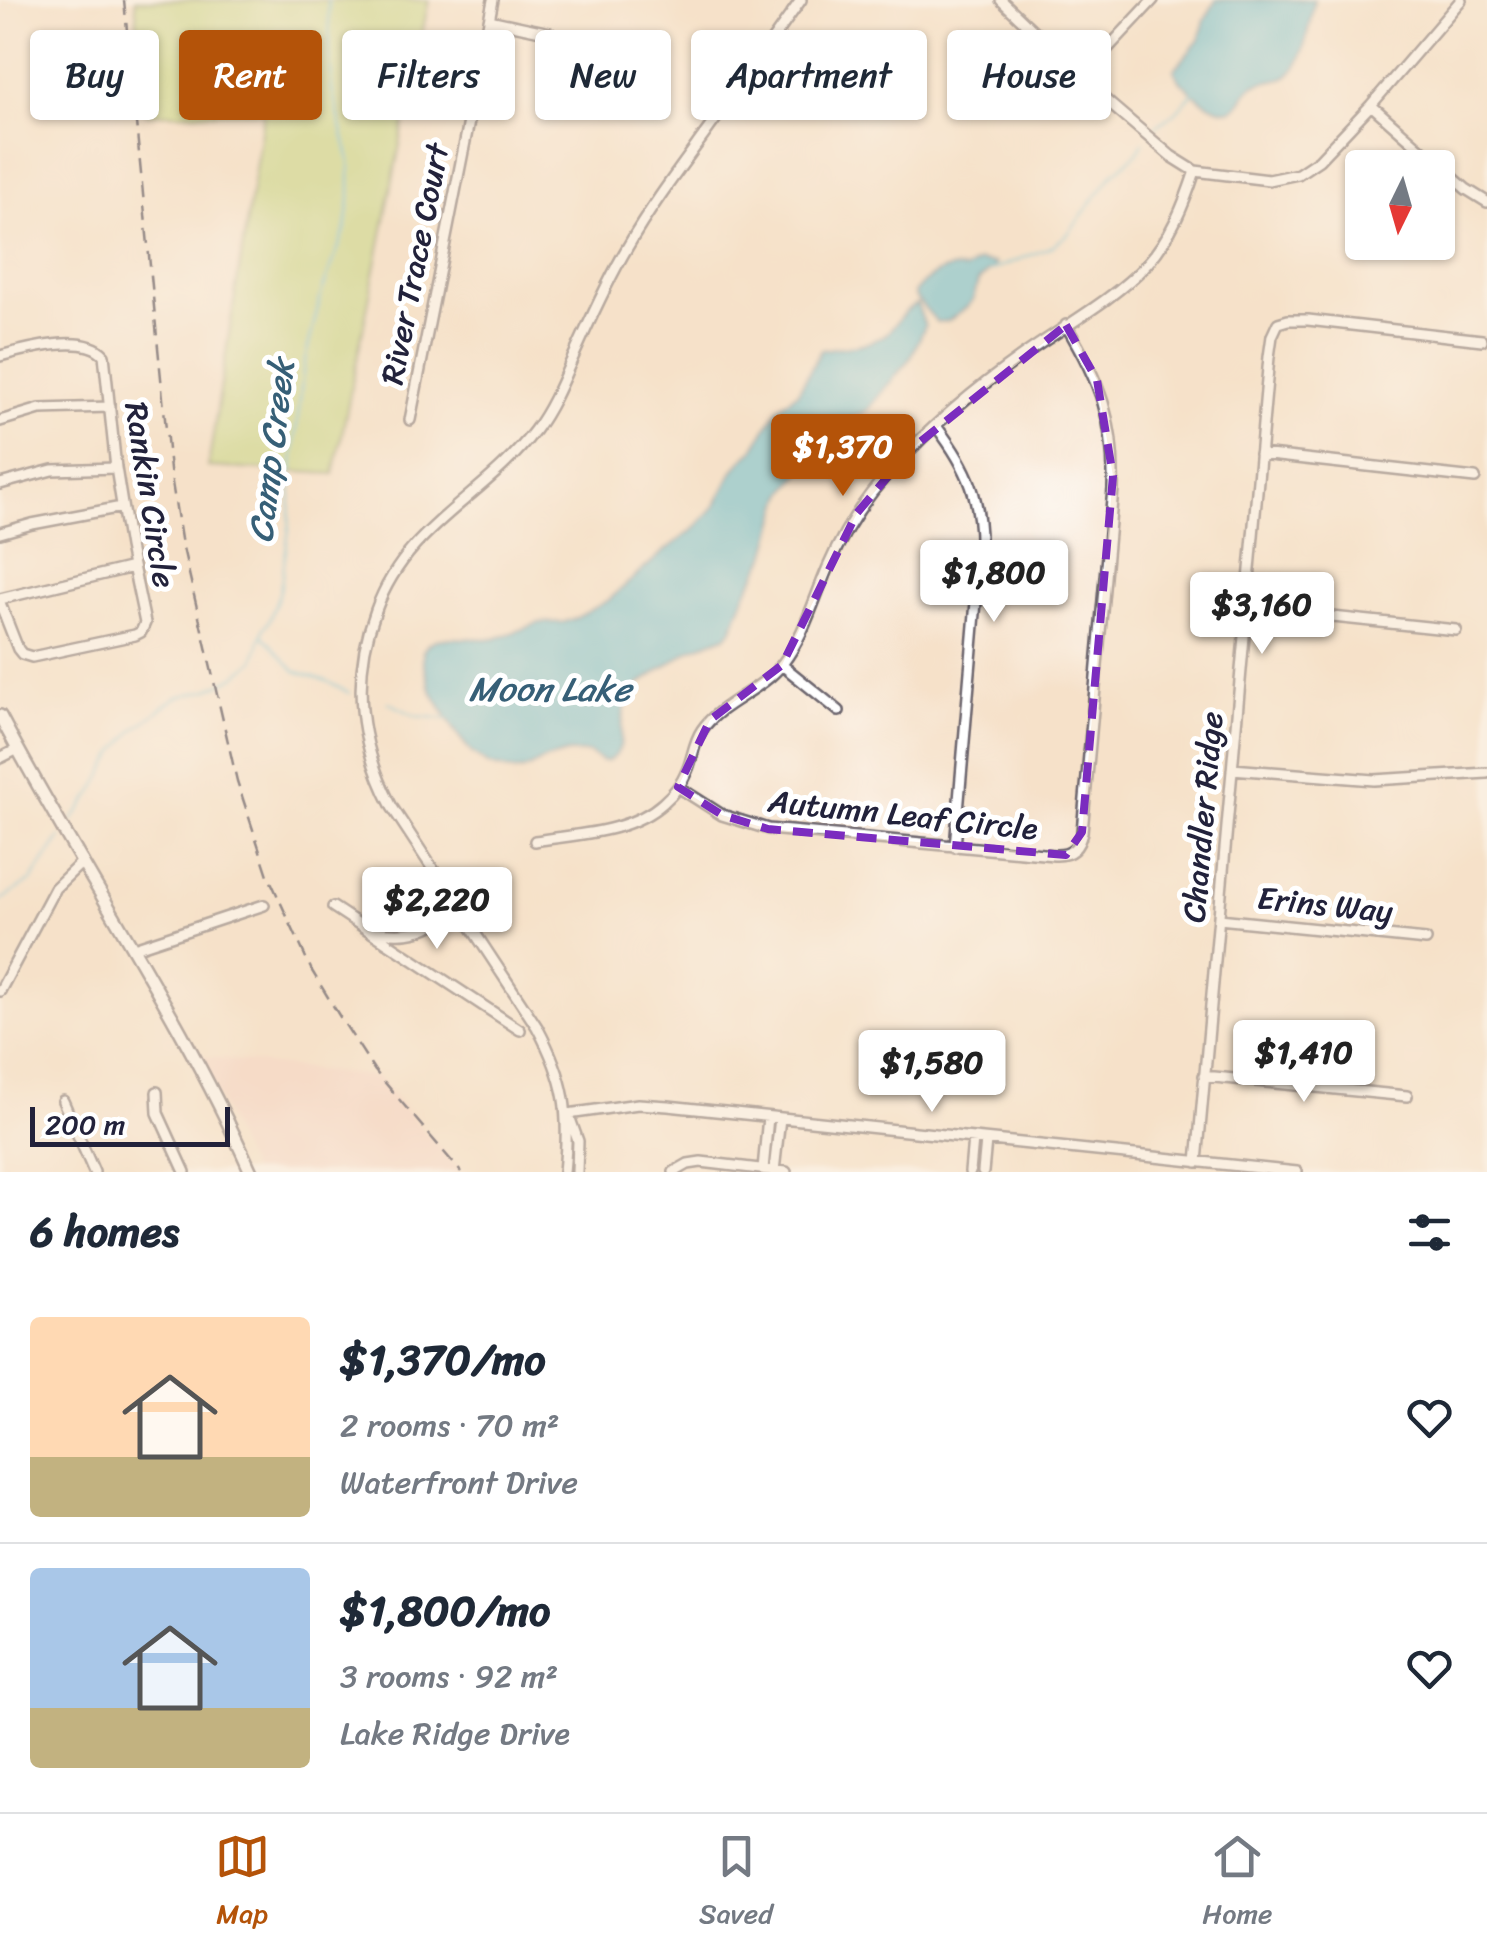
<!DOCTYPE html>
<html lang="en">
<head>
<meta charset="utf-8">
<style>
  body { margin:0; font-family:Sriracha,sans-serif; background:#f2f2f3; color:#1f2937; height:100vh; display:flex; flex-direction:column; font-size:38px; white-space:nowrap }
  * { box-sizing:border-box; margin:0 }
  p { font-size:32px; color:#747a83 }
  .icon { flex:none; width:55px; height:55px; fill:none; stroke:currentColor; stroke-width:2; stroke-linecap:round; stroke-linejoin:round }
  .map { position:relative; height:1172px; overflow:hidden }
  .sheet { display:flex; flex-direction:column; background:#fff; flex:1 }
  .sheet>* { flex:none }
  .banner { position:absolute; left:30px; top:30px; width:1428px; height:90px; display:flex; gap:20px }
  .needle { width:65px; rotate:185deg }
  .controls { position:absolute; left:1345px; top:150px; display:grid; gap:20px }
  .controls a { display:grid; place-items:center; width:110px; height:110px; border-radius:10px; background:#fff; box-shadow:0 2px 8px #0004; font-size:50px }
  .scale { position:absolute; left:30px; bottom:25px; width:200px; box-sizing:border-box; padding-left:10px; border:5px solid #22223b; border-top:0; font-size:28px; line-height:35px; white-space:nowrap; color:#22223b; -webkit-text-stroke:8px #fff; paint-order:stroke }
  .price { position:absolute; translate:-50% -85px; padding:0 22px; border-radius:10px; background:#fff; color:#222; font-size:32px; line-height:65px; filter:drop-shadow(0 2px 5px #0008) }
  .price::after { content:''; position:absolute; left:50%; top:60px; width:30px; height:22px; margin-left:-15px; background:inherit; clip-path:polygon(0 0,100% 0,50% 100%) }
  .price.active { background:#b45309; color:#fff }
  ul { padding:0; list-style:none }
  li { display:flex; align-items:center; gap:30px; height:250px; padding:0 30px }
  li+li { border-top:2px solid #e0e1e3 }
  li span { display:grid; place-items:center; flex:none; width:280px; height:200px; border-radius:10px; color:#555 }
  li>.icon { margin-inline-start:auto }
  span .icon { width:120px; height:120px; fill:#fffc; stroke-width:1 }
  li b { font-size:42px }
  h2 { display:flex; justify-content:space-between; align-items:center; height:120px; padding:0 30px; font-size:42px }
  .pill { padding:0 35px; border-radius:10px; background:#fff; box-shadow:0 2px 8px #0004; font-size:35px; line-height:90px }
  .pill.active { background:#b45309; color:#fff }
  .tabs { display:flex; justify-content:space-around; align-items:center; height:140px; border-top:2px solid #e0e1e3; background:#fff; font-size:28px; color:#747a83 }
  .tabs a { display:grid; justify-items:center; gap:5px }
  .tabs .active { color:#b45309 }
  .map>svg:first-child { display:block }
  .built { fill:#f6d2c5 }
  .green { fill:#bed67a; stroke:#707c5a; stroke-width:2.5 }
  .water { fill:#54bad2; stroke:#3b6e86; stroke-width:2.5 }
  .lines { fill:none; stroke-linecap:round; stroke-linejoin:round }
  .stream { stroke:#54bad2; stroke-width:2.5 }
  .minor-casing { stroke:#6c656d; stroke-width:14 }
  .major-casing { stroke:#6c656d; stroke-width:16 }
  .minor { stroke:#fff; stroke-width:9 }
  .major { stroke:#fff; stroke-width:11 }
  .rail { stroke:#22223b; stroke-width:2.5; stroke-dasharray:15 8; stroke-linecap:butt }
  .marked { fill:none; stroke:#7b2cbf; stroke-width:8; stroke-dasharray:20 12; stroke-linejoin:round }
  .labels { text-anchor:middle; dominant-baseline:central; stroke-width:10; stroke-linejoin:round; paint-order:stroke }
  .street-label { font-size:32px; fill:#22223b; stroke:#fff }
  .water-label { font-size:35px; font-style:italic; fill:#365f77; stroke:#fff }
</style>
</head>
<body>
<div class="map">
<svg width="1487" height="1172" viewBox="0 0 1487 1172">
  <rect width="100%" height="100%" fill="#fff"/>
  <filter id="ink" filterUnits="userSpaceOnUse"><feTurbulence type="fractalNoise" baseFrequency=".01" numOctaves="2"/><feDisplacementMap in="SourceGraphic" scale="20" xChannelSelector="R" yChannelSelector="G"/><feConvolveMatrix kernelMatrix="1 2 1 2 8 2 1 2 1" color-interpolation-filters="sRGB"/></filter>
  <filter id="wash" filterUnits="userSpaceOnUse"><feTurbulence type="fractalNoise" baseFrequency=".0048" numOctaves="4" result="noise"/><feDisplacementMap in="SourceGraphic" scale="40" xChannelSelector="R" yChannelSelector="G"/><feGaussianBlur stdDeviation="2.25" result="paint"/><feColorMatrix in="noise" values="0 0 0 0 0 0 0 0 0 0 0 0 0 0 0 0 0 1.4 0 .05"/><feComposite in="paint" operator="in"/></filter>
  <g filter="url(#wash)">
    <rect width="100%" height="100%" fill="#f6e1c9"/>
    <path class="built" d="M198,1056L377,1077L461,1172H252Z"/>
    <path class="green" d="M135,0H429L334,474L208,467L264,112L146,114Z"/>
    <path class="water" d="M1216,0H1314C1311,17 1305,53 1296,67C1285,84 1270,78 1255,85C1245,91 1243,102 1235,108C1219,119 1179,85 1174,70L1199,40L1205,20Z
      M979,261L995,263V266L978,281L973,300L967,307L948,321L937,322L916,298L914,293C925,278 946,264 965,270Z
      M917,304L925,326L911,357L868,410C857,418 844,418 834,428L783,496L766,557L746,593L732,629L726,636L691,649L640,684L630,696L624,711L620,747L616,755L608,761H602L589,753H568L546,759L524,770L514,771L489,765L472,753L457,734L431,690L423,661V651L427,645L435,640L449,638L495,639L539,623L565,622L576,618L609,600L662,553L694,529L715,506L733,472L741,461L753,451L778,408L798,392L821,350C840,346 866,347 883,336C897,327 901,310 917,304Z"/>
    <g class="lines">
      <path class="stream" d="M1156,126L1175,113L1194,92
        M990,271L1051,247L1067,235L1112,175L1137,153L1143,143
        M263,636L295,671L327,681L349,693
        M388,702L416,716L448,719
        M72,821L94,791L115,753L134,730L177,697L207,690L236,676L254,661L264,627L269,621L280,591L289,529L294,451L304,364L322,291L346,228L350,199V161L332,90L328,0
        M0,901L32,880L61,837"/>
    </g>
  </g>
  <g filter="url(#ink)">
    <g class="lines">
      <defs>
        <path id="minor" d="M1001,0L1109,103L1171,156L1195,171L1269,180L1298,174L1319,160L1371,105L1461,0
          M489,20L550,33
          M1371,105L1466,189L1487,202
          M1051,109L1153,0
          M0,356C25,349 85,333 104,355L116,468L129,547L145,623L141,632L135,635L32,657L22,654L18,649L0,603
          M410,420L493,0
          M0,421L40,409L110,407
          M936,426C969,469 982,500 980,555L955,847
          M1260,454L1475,478
          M0,484L52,470L116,468
          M0,533L32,524L122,507
          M0,599L133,567
          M1247,608L1456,630
          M782,665L839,711
          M0,758L18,749
          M1232,769L1374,780L1487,773
          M678,787L722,815L768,829L1054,855C1071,856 1079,848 1082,832L1113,489C1115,421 1100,382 1066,325
          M535,841C577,834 630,833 663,803C672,795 682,783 686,773C693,759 693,743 702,730C721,702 762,691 783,663C804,636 814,599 828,567C844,530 866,496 894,467C933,424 978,387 1025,354C1066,325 1113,300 1147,264C1171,237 1184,205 1195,171
          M333,907L520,1030
          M1219,919L1426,940
          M374,931C411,938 428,930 459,909
          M134,948L264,905
          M0,991L55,888L83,861
          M1204,1076L1407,1096
          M157,1092L158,1113L185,1172
          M63,1101L94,1172
          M568,1114L638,1104L668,1106L1297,1172
          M569,1116L578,1141L577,1172
          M1197,1162L1269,357L1272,336L1278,323L1288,320H1308L1482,340
          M763,1169L768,1117
          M774,1171L780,1118
          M564,1172C570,1112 566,1081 537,1027L392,807C359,744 351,677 376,610C407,524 485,498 535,430C550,410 560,387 570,364C588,325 605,285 627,248C650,208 677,172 704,135C737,90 769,45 801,0
          M674,1172L688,1164L701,1162L786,1172
          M970,1172L973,1139
          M983,1172L986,1141"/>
        <path id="major" d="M0,716C81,870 180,1013 251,1172"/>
      </defs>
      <use href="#minor" class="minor-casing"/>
      <use href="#major" class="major-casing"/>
      <use href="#minor" class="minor"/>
      <use href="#major" class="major"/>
      <path class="rail" d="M124,0L170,470L181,539L237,781L268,875L312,971L340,1017L375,1071L461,1172"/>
    </g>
  </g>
  <path d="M0 0H1487V1172H0ZM1066,325L1097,380L1113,476L1082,832L1066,855L768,829L722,815L678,787L710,720L782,665L857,513L910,450Z" fill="#f6e1c9" fill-opacity=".55" fill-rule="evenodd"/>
  <path class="marked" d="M1066,325L1097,380L1113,476L1082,832L1066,855L768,829L722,815L678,787L710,720L782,665L857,513L910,450Z"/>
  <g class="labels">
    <g class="street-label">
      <text transform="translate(415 264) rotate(-79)">River Trace Court</text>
      <text transform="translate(150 495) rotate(81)">Rankin Circle</text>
      <text transform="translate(903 815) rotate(6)">Autumn Leaf Circle</text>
      <text transform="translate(1203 817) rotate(-85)">Chandler Ridge</text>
      <text transform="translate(1325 905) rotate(6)">Erins Way</text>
    </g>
    <g class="water-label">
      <text transform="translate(271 451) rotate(-83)">Camp Creek</text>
      <text x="550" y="689">Moon Lake</text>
    </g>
  </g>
</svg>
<div class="controls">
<a><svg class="needle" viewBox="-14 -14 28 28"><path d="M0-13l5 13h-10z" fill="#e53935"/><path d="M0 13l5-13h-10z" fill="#747a83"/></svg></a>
</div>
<div class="scale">200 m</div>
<b class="price active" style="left:843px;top:499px">$1,370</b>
<b class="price" style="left:994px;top:625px">$1,800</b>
<b class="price" style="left:1262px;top:657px">$3,160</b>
<b class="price" style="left:437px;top:952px">$2,220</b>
<b class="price" style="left:1304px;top:1105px">$1,410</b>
<b class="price" style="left:932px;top:1115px">$1,580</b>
<div class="banner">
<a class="pill">Buy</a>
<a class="pill active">Rent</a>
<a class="pill">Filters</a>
<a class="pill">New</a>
<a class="pill">Apartment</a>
<a class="pill">House</a>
</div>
</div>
<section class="sheet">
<h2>6 homes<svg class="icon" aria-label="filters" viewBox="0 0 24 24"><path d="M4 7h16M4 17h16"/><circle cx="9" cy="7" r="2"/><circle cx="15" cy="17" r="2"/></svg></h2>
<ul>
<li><span style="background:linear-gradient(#ffd9b3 70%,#c2b280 0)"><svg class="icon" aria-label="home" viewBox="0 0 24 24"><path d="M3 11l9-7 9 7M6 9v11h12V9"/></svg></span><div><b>$1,370/mo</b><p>2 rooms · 70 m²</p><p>Waterfront Drive</p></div><svg class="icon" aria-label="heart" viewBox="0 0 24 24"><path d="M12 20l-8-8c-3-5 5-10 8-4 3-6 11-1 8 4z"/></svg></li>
<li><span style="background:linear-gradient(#a9c7e8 70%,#c2b280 0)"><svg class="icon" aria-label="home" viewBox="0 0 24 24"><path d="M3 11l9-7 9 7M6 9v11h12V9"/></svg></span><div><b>$1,800/mo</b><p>3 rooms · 92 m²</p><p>Lake Ridge Drive</p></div><svg class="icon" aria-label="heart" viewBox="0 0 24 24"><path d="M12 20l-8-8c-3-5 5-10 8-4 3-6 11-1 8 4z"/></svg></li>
</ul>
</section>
<nav class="tabs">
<a class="active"><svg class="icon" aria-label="map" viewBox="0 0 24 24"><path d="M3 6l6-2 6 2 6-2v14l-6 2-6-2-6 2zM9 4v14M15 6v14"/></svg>Map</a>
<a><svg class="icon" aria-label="saved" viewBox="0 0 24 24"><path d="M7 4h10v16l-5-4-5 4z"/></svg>Saved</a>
<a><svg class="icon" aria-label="home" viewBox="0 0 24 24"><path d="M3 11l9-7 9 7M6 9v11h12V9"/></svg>Home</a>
</nav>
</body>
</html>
